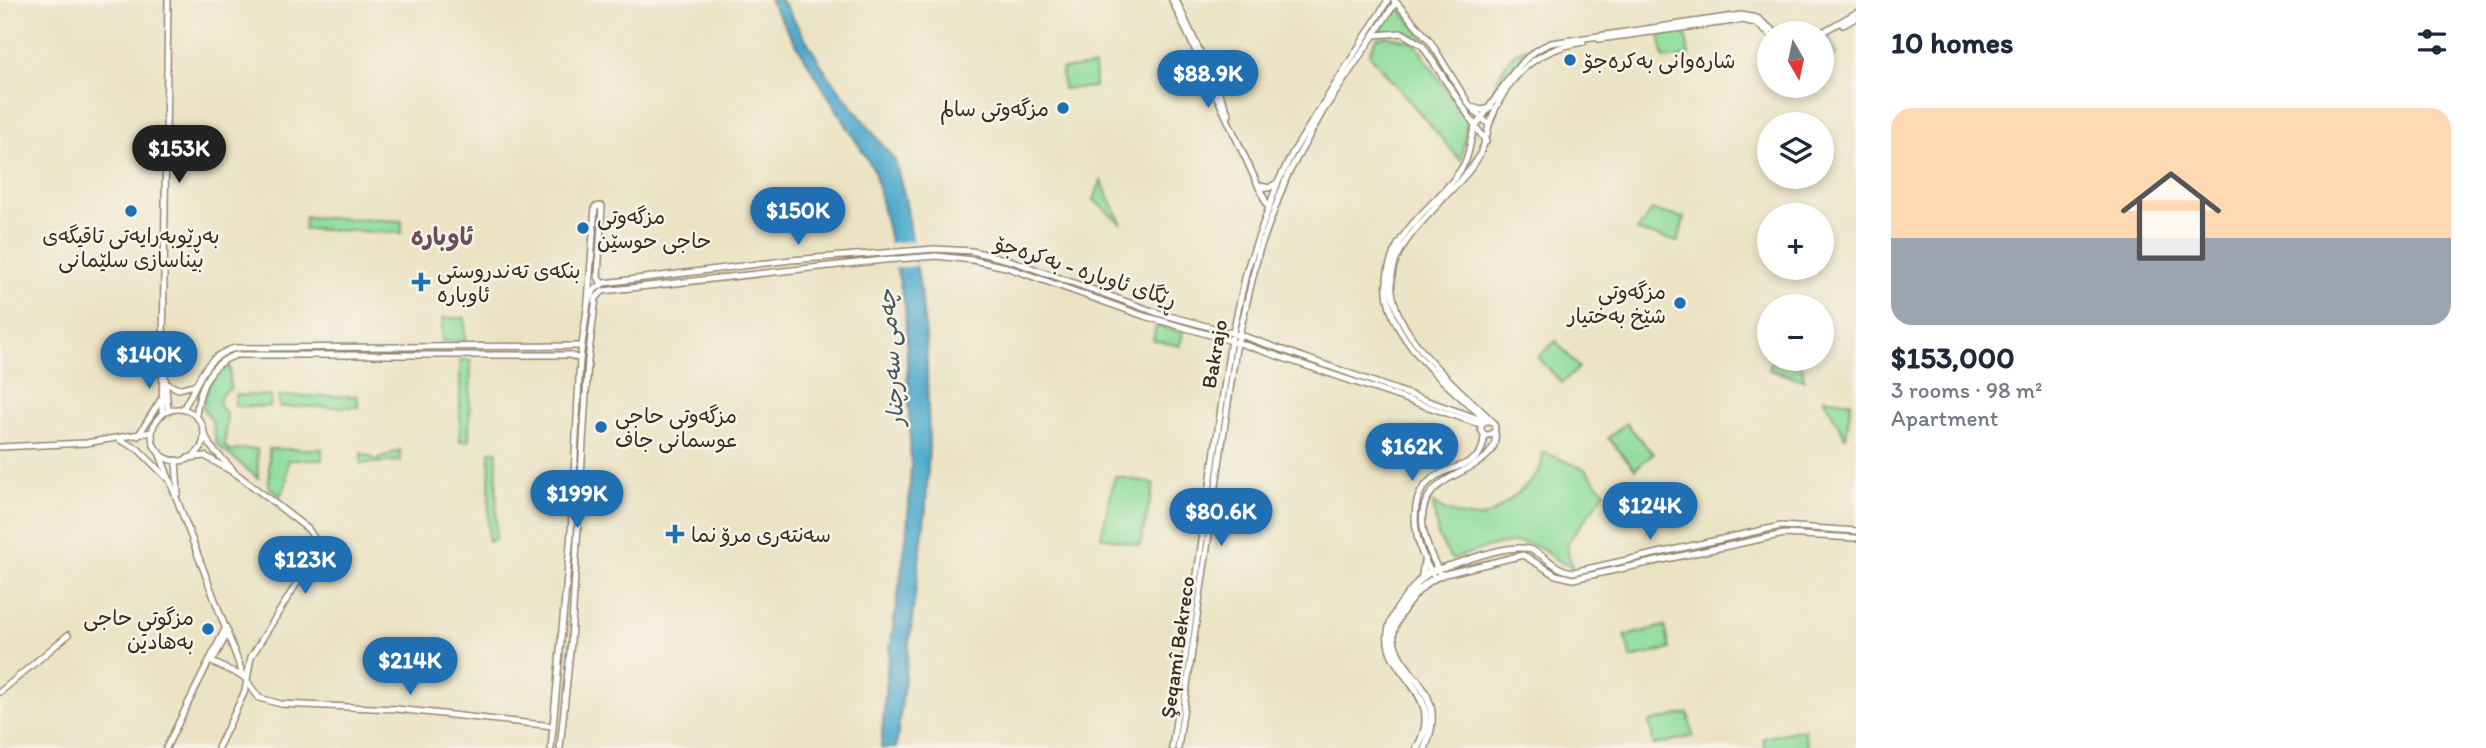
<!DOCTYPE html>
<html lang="en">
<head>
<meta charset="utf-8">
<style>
  body { margin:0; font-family:Itim,"Playpen Sans Arabic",sans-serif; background:#f6f6f7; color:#1f2937; height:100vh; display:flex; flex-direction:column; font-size:26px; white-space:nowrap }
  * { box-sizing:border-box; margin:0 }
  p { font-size:23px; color:#747a83 }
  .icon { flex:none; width:38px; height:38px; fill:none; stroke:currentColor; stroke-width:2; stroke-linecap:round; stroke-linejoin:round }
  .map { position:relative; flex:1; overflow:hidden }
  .panel { display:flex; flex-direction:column; background:#fff; width:630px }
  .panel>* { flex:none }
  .needle { width:46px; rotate:171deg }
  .buttons { position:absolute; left:1757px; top:21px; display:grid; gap:14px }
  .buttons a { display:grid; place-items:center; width:77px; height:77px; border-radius:50%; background:#fff; box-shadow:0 4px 10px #0003; font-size:35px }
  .price { position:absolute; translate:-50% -60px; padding:0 16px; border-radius:24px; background:#1f6fb2; color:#fff; font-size:23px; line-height:46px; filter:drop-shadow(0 2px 4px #0008) }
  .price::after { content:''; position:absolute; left:50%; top:42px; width:21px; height:16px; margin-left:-10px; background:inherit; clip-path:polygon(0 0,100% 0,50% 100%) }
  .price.active { background:#222; color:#fff }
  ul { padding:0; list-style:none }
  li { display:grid; align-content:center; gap:14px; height:371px; padding:0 35px }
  li span { display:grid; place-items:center; height:217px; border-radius:21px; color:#555 }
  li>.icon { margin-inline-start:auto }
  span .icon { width:126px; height:126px; fill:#fffc; stroke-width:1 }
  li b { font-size:30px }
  h2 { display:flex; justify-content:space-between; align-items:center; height:84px; padding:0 35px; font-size:30px }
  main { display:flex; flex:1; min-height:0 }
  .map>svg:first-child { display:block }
  .green { fill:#8edd9c; stroke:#64845d; stroke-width:2 }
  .water { fill:#4ea9cc; stroke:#446a75; stroke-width:2 }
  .pier { fill:#ece3c4 }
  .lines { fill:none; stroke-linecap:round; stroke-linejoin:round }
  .tertiary-casing { stroke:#948671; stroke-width:8 }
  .secondary-casing { stroke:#948671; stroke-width:8 }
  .primary-casing { stroke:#948671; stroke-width:9 }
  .tertiary { stroke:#fff; stroke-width:5 }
  .secondary { stroke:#fff; stroke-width:5 }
  .primary { stroke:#fff; stroke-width:6 }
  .poi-dot { fill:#1f6fb2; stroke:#f7f3e8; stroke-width:2.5 }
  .labels { text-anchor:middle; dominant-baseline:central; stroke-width:5; stroke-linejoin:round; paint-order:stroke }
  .poi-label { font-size:21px; fill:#3b2a1e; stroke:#f7f3e8; text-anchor:start }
  .street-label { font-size:21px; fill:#3b2a1e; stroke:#f7f3e8 }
  .water-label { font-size:23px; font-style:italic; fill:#42565b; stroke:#f7f3e8 }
  .quarter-label { font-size:24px; font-weight:bold; fill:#6b4f5c; stroke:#f7f3e8 }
</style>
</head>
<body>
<main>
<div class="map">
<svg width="1856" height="748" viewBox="0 0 1856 748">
  <rect width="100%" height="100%" fill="#f7f3e8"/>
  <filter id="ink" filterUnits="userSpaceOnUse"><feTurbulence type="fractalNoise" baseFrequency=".0143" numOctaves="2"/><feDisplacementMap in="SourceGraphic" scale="14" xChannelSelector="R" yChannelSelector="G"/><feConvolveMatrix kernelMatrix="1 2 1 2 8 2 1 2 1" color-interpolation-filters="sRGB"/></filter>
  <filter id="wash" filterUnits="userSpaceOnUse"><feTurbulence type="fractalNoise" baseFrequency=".00686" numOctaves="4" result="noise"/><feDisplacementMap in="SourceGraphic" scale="28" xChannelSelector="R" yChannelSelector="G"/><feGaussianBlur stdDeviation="1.57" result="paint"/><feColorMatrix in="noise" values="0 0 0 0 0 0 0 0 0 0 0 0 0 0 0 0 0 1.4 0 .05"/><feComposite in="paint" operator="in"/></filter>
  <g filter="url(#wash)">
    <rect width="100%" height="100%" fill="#ece3c4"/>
    <path class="green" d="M1397,7L1417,28L1430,48L1407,32L1380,31Z
      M1685,30L1689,56L1664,59L1659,35Z
      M1388,36L1414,42L1465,117L1467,123L1461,161L1369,54L1377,38Z
      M1828,36L1837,54L1822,63V40Z
      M1534,47L1509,71L1487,106C1497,85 1504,47 1534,47Z
      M1094,66L1095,87L1063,89L1062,69Z
      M1101,181L1122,224L1094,200Z
      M1652,210L1684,218L1678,242L1637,231Z
      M305,217L402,221V233L304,229Z
      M442,318H465V341H442Z
      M1156,326L1183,332L1180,346L1153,340Z
      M1556,341L1579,368L1562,383L1538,357Z
      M1772,359H1801L1804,380L1769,370Z
      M460,360H471L469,441H460Z
      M226,363L230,369V389C217,394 216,406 227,413L225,446L231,452L239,449H257L258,478L216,444L212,421L203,408L209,383Z
      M235,395L271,396L270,407L235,406Z
      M279,396H358V407H279Z
      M1823,398L1851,402L1846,437H1845Z
      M1626,423L1653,454L1635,469L1608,438Z
      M269,449H322V460H288L286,485L280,496L269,487Z
      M400,450V461L361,464V453L377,460Z
      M490,451H497L496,539L488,542Z
      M1543,452L1585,469L1605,492L1566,545L1572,567C1558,564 1551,554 1538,547C1514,534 1476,552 1451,559L1438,536L1433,503C1444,512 1471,521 1486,516C1499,511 1534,481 1540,469C1542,464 1542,457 1543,452Z
      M1115,476L1154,484L1140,545L1101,537Z
      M1665,626L1670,649L1631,658L1625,636Z
      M1688,713L1693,736L1654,745L1649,722Z
      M1804,729L1808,748H1765L1763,738Z"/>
    <path class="water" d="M769,0H780L785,5L827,74L895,161L905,198L921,294L926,336L929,445L926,508L896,748H881L887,669L907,533L911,466L905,306L874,170Z"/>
    <path class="pier" d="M916,241L919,265L892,269L889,243Z"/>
  </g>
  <g filter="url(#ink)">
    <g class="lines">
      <defs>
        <path id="tertiary" d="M1843,25L1856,18
          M1821,33L1856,13
          M1599,39L1742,20L1756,23L1769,34
          M1476,125C1500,97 1514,57 1551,43L1741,15L1757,18L1776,33
          M1489,125C1506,77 1534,50 1583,42
          M588,302L595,207L602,206L598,277L602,284
          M165,376L168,411
          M168,384L178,389L194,385
          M183,409C199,384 202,357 235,348L582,346
          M152 435a26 26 0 1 1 52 0a26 26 0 1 1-52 0Z
          M162,415L168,0
          M196,416C199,389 208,364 236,355H569L580,359
          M205,434L210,446L233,470
          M138,436L162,398
          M120,440L138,449L166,477
          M0,447L86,443L152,432
          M159,452L244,677L259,698L281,704L396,709L553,726
          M188,458L205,456L238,475L308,529L316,541L315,554L251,657L245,691L218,748
          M176,460L178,493
          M214,658L228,632
          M212,662L244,677
          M0,692L68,635
          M166,748L226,627"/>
        <path id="secondary" d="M1172,0L1269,209
          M1176,0L1229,115
          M1394,0L1430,41L1470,106L1489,125C1482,163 1467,173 1442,200C1425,219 1406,236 1396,260C1371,322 1456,384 1493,422
          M1375,35L1402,33L1422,45L1486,142
          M1471,107L1482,110L1491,107
          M1476,125C1469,138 1471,153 1463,166C1448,192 1421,210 1404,235C1350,313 1434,372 1486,420
          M1261,186L1269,188L1278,182
          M1481 428a7 7 0 1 1 14 0a7 7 0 1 1-14 0Z
          M1495,432C1503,487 1376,457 1441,575L1523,555L1556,575L1573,579L1784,534L1856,538
          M1437,569C1462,563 1506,543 1529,549C1546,554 1555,571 1573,572L1781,526L1856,531
          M1432,574C1417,549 1403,501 1432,479C1454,462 1485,469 1484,434
          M551,748L571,533L580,359L588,302L595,289L604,283L791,260L935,249L972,251L1012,261L1158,313L1243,336L1485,421
          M560,748L571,642L588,360L596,298L603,291L884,260L936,256L973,260L1006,267L1144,316L1242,344L1482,425
          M1172,748L1230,346L1247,269L1278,182L1293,152L1388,0
          M1178,748L1236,348L1259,251L1287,176L1323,111L1396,2"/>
        <path id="primary" d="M1422,577L1425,559
          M1417,748C1456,679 1347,669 1406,597C1415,586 1423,573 1437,569
          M1425,748C1451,684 1394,678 1393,633C1398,612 1420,583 1441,575"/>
      </defs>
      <use href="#tertiary" class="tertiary-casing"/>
      <use href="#secondary" class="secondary-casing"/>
      <use href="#primary" class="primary-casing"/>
      <use href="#tertiary" class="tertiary"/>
      <use href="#secondary" class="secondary"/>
      <use href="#primary" class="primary"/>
    </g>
  </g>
  <g class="poi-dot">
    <circle cx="1570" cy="60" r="7"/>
    <circle cx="1063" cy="108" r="7"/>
    <circle cx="131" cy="211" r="7"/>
    <circle cx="583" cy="228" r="7"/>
    <path d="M417.5 271.5h7v7h7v7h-7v7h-7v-7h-7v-7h7z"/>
    <circle cx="1680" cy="303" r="7"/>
    <circle cx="601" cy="427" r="7"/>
    <path d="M671.5 523.5h7v7h7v7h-7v7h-7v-7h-7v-7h7z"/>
    <circle cx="208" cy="629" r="7"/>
  </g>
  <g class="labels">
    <g class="poi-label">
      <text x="1584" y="60">شارەوانی بەکرەجۆ</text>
      <text x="1049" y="108" text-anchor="end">مزگەوتی سالم</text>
      <text x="597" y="216">مزگەوتی<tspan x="597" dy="24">حاجی حوسێن</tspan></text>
      <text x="131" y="235" text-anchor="middle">بەڕێوبەرایەتی تاقیگەی<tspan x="131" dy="24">بیناسازی سلێمانی</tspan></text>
      <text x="437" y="270">بنکەی تەندروستی<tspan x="437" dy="24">ئاوبارە</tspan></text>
      <text x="1666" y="291" text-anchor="end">مزگەوتی<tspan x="1666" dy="24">شێخ بەختیار</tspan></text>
      <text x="615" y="415">مزگەوتی حاجی<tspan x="615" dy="24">عوسمانی جاف</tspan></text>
      <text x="691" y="534">سەنتەرى مرۆ نما</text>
      <text x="194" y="617" text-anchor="end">مزگوتي حاجی<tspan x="194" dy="24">بەهادین</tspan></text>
    </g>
    <g class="street-label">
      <text transform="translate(1086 271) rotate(18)">ڕێگای ئاوبارە - بەکرەجۆ</text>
      <text transform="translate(1214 354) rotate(-80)">Bakrajo</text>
      <text transform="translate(1177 647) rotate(-82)">Şeqamî Bekreco</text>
    </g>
    <g class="water-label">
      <text transform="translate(891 358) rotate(-94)">چەمی سەرچنار</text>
    </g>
    <g class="quarter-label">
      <text x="442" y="236">ئاوبارە</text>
    </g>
  </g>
</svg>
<div class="buttons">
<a><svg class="needle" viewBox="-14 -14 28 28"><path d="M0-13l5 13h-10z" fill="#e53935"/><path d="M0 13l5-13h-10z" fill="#747a83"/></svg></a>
<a><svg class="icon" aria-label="layers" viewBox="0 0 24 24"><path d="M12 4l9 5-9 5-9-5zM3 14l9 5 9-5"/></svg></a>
<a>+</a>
<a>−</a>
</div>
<b class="price" style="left:1208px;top:110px">$88.9K</b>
<b class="price active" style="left:179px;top:185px">$153K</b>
<b class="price" style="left:798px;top:247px">$150K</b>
<b class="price" style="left:149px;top:391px">$140K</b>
<b class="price" style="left:1412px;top:483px">$162K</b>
<b class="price" style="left:577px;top:530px">$199K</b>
<b class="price" style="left:1650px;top:542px">$124K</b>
<b class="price" style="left:1221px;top:548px">$80.6K</b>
<b class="price" style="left:305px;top:596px">$123K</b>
<b class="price" style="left:410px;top:697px">$214K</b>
</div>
<section class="panel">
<h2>10 homes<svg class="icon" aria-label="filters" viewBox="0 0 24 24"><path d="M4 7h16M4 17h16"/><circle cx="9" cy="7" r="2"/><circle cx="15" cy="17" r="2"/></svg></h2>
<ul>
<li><span style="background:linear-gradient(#ffd9b3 60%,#9aa5b1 0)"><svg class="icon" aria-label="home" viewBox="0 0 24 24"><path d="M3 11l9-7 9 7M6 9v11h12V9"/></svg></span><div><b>$153,000</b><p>3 rooms · 98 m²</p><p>Apartment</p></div></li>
</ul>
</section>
</main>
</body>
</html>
